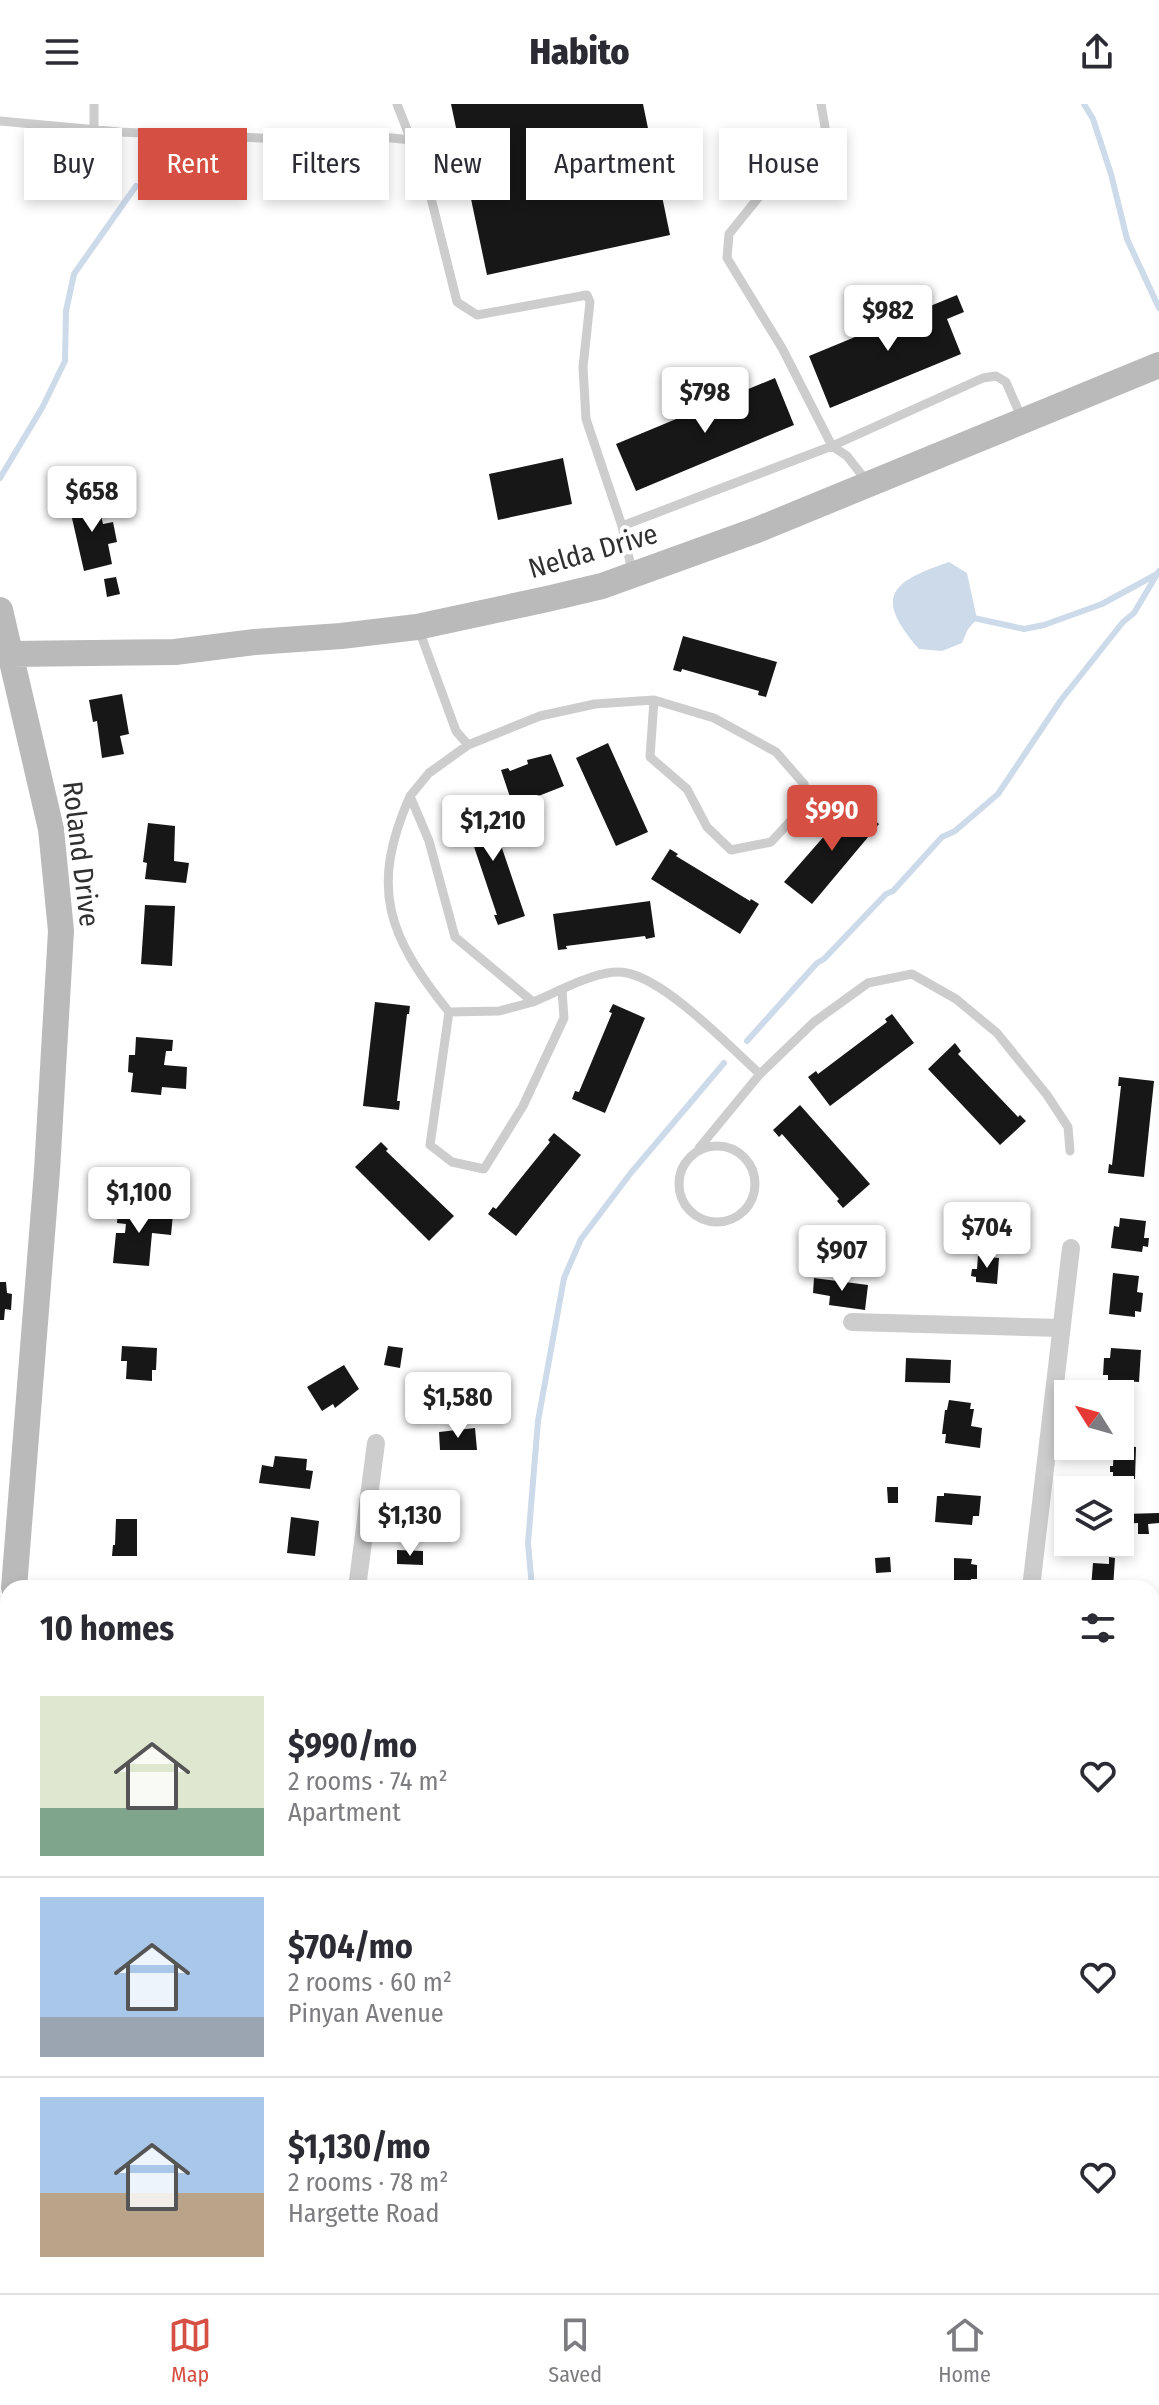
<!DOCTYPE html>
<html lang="en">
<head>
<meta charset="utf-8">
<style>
  body { margin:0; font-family:"Fira Sans Condensed",sans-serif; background:#f7f7f7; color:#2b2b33; height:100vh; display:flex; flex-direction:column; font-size:30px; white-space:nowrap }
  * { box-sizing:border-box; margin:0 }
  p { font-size:26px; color:#7c7c81 }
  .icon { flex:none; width:44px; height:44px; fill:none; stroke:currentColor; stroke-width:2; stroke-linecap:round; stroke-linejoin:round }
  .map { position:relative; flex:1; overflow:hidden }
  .panel { position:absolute; left:0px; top:1476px; width:1160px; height:714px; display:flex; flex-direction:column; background:#fff; border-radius:24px 24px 0 0; box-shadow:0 4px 12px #0003 }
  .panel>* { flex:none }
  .hud { position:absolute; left:24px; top:24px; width:1112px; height:72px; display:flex; gap:16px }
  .needle { width:52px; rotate:307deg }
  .fabs { position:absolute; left:1054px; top:1276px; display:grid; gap:16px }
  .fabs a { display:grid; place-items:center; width:80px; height:80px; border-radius:0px; background:#fff; box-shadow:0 4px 12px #0003; font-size:40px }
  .price { position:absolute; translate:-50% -68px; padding:0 18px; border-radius:8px; background:#fff; color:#222; font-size:26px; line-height:52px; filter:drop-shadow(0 2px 4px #0008) }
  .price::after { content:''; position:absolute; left:50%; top:48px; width:24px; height:18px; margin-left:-12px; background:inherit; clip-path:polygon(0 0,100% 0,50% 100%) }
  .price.active { background:#d64f43; color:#fff }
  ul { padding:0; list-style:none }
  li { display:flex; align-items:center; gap:24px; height:200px; padding:0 40px }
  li+li { border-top:2px solid #e1e1e2 }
  li span { display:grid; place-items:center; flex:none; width:224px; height:160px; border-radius:0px; color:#555 }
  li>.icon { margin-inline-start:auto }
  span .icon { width:96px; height:96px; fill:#fffc; stroke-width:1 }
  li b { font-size:34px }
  h2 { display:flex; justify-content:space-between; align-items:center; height:96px; padding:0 40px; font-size:34px }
  .tag { padding:0 28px; border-radius:0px; background:#fff; box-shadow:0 4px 12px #0003; font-size:28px; line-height:72px }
  .tag.active { background:#d64f43; color:#fff }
  header { display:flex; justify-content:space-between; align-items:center; height:104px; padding:0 40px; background:#fff; font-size:36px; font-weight:800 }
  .tabs { display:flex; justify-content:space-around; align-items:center; height:112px; border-top:2px solid #e1e1e2; background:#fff; font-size:22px; color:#7c7c81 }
  .tabs a { display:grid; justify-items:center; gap:4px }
  .tabs .active { color:#d64f43 }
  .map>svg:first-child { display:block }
  .water { fill:#cddaea }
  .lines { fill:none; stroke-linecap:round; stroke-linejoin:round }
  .stream { stroke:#cddaea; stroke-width:6 }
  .building { fill:#171717 }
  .lane { stroke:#cdcdcd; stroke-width:9 }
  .street { stroke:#cdcdcd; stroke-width:18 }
  .secondary { stroke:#bababa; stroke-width:26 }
  .labels { text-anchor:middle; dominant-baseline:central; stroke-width:8; stroke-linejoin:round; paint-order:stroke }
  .street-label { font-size:28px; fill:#303030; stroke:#fff }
</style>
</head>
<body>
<header><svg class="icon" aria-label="menu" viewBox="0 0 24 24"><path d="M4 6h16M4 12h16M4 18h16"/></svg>Habito<svg class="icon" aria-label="share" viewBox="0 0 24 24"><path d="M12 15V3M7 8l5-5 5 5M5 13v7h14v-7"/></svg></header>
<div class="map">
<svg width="1159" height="2189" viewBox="0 0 1159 2189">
  <rect width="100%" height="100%" fill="#fff"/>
  <path class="water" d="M949,458L967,469L977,515L968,525L962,539L942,547L919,545C873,492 891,478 949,458Z"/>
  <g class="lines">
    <path class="stream" d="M1084,0L1093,15L1111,70L1127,135L1159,204
      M0,374L42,304L65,257L66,207L74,170L136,82
      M969,513L1024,525L1044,521L1102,500L1157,470
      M747,937L817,859L824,855L886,790L893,787L942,733L955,727L998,690L1061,596L1123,518L1134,509L1159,467
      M532,1484L528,1439L538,1317L564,1174L581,1135L630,1070L724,959"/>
  </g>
  <path class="building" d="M451,0H643L670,131L487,171Z
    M957,191L964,208L947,215L961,250L830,304L809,252Z
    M775,274L794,321L636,387L616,340Z
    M563,354L572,400L498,416L489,370Z
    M97,394L103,420L113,418L117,438L108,440L112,460L84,467L69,401Z
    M116,473L120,490L107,493L104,475Z
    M683,532L777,558L766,593L758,591L759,587L682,565L681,568L673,566Z
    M122,590L129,630L120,632L124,650L102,654L97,617L93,618L89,596Z
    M608,639L648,728L616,742L576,654Z
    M551,650L564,682L513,702L501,666L508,664L510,667L528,660L527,656Z
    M486,697L525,812L498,821L494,811H497L464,713L462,714L459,706Z
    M850,697L879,720L812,800L784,778L847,706L845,703Z
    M148,719L175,722L174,757L189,759L186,779L145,775L147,759L143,758Z
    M670,745L678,750L676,752L750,797L751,795L759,800L740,830L651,775Z
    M650,797L655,833L646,835L645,832L566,842L567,845L558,846L553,810Z
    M145,801L175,802L172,862L141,860Z
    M375,898L410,902L409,910H407L397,997H400L399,1006L363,1002Z
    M613,900L645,914L605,1009L572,995L575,987L579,988L612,909L609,908Z
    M892,910L914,939L830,1002L808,973L816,967L818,970L887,918L885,915Z
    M136,933L173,936L172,947H166L164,961L187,963L186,985L162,983L161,991L131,988L133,969L128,968L129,951H135Z
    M955,939L961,947L958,950L1018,1013L1020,1011L1026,1017L1000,1041L928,965Z
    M1119,973L1154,977L1144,1073L1108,1069L1109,1060L1112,1061L1121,982H1118Z
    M800,1001L870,1080L843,1104L837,1097L839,1095L782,1030L779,1033L773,1026Z
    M554,1029L581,1051L516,1132L488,1110L493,1103L496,1105L550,1038L548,1036Z
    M381,1038L388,1045L386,1047L454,1112L429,1137L355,1063Z
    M118,1105L173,1110L171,1131L152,1129L149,1162L113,1159L116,1129H125L126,1120L117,1119Z
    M1120,1114L1146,1117L1144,1134H1149L1148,1143L1143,1142L1142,1148L1111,1144L1114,1122L1119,1123Z
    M978,1152L999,1154L997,1180L976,1178V1173L971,1172L972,1165H977Z
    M1113,1169L1139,1172L1137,1188L1143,1189L1141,1208L1135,1207V1213L1109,1210Z
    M814,1174L868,1181L865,1206L829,1201L830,1192L813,1189Z
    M0,1178H6L7,1189L12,1190L11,1206L5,1205L4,1216H0Z
    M122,1242L157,1244L156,1266H152V1277L126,1275L127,1257H121Z
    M388,1242L403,1244L400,1264L384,1261Z
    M1111,1244L1141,1246L1139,1278L1108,1276V1271H1103L1104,1254H1110Z
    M906,1254L951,1256L950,1279L905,1278Z
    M344,1261L359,1285L335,1304L333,1300L322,1307L307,1283Z
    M471,1280L472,1305L485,1304L486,1314L442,1317L441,1300H447L445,1281Z
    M949,1296L971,1299L970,1305H974L971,1322L982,1324L980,1344L945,1339L946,1330H942L945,1306H947Z
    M475,1324L477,1346H440L439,1328Z
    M1114,1342L1136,1343L1135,1375L1113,1374V1368H1110V1362H1113Z
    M275,1352L307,1355L306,1366L313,1367L310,1385L259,1379L262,1361L273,1363Z
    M887,1383H898V1399H888Z
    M944,1389L981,1392L979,1412H973L972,1421L935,1418L937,1392H944Z
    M1120,1399H1124L1125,1410L1159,1409V1419L1148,1420L1149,1430H1138V1419L1120,1420Z
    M291,1413L319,1417L315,1452L287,1449Z
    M116,1415H137V1452H112L113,1441H115Z
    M397,1446L423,1447V1461L397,1460Z
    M890,1453L891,1468L876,1469L875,1454Z
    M1109,1453L1115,1454L1113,1484H1091L1093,1459L1109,1460Z
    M954,1454L972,1455L971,1460L977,1461V1475H971L970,1484H940L941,1478H954Z
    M0,2102H8V2125H0Z
    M1159,2175V2189H1138V2182H1152V2176Z"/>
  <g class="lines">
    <path class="lane" d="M94,0V26
      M397,0L411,36
      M821,0L830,52L820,58L791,63L774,74L729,130L727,154L782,244L832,342L983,274L996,272L1006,278L1022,315
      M0,17L119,28L306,36L354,30L411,36L422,58L457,198L477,211L587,191L590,198L583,263L586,315L622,422L632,467
      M622,422L832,342L847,352L868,379
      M419,526L456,627L468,641L540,612L595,600L654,596L714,614L776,648L804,680L797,710L771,738L731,746L707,723L687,685L650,653L654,596
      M468,641L429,669L410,692L429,737L455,833L533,898C558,888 601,863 627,869C667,877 729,942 760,970L814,918L868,879L912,870L956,895L997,929L1047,991L1068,1023L1070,1047
      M410,692C369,785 388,832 449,908L430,1041L452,1058L484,1065L523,1002L564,914L562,886
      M449,908L499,907L533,898
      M679 1080a38 38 0 1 1 76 0a38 38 0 1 1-76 0Z
      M699,1044L760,970
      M217,2182V2189"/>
    <path class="street" d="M852,1218L1061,1224
      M357,1484L376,1339
      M1031,1484L1071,1144"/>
    <path class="secondary" d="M0,506L51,725L61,827L47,1067L14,1484
      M10,550L175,548L255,538L341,532L417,523L547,495L602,482L757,426L1159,261
      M0,1654L8,1556
      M1152,2119H1159
      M32,2189L150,2182"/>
  </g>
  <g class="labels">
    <g class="street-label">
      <text transform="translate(593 447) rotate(-16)">Nelda Drive</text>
      <text transform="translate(81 750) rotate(83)">Roland Drive</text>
    </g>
  </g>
</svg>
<div class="fabs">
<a><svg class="needle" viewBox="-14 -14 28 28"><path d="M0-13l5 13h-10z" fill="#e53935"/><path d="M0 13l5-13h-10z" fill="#7c7c81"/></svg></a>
<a><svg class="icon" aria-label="layers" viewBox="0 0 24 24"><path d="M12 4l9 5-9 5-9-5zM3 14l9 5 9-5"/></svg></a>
</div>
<b class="price" style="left:888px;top:249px">$982</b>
<b class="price" style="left:705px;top:331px">$798</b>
<b class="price" style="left:92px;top:430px">$658</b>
<b class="price active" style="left:832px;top:749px">$990</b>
<b class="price" style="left:493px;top:759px">$1,210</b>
<b class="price" style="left:139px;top:1131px">$1,100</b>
<b class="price" style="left:987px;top:1166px">$704</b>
<b class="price" style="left:842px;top:1189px">$907</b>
<b class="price" style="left:458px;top:1336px">$1,580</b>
<b class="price" style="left:410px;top:1454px">$1,130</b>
<div class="hud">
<a class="tag">Buy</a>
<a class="tag active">Rent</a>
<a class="tag">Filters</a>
<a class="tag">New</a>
<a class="tag">Apartment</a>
<a class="tag">House</a>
</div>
<section class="panel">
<h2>10 homes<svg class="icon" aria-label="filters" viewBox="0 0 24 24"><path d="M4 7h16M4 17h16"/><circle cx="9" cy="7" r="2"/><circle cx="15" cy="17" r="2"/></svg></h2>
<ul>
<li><span style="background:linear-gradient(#dfe7d0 70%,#7fa58c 0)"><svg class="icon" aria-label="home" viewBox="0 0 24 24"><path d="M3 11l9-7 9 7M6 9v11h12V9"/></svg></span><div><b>$990/mo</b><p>2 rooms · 74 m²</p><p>Apartment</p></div><svg class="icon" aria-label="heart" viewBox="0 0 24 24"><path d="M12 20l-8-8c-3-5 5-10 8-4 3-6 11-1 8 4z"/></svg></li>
<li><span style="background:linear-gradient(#a9c7e8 75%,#9aa5b1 0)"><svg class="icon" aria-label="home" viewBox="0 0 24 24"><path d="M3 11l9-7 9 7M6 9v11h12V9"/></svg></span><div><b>$704/mo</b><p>2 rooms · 60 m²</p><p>Pinyan Avenue</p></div><svg class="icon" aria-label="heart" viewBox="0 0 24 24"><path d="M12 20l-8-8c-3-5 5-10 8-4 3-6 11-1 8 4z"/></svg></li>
<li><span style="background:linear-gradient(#a9c7e8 60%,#b9a48a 0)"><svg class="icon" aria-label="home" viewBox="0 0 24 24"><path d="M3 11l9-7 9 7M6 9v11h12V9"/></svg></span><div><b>$1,130/mo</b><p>2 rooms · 78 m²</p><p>Hargette Road</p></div><svg class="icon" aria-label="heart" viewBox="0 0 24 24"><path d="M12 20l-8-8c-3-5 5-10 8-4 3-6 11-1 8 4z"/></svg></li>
</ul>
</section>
</div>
<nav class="tabs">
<a class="active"><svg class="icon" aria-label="map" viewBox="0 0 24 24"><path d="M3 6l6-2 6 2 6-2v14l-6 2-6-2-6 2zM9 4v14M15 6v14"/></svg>Map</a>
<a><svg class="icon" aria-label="saved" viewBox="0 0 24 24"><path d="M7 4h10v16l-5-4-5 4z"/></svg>Saved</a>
<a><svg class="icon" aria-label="home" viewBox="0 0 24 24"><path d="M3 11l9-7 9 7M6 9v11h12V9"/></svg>Home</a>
</nav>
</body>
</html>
